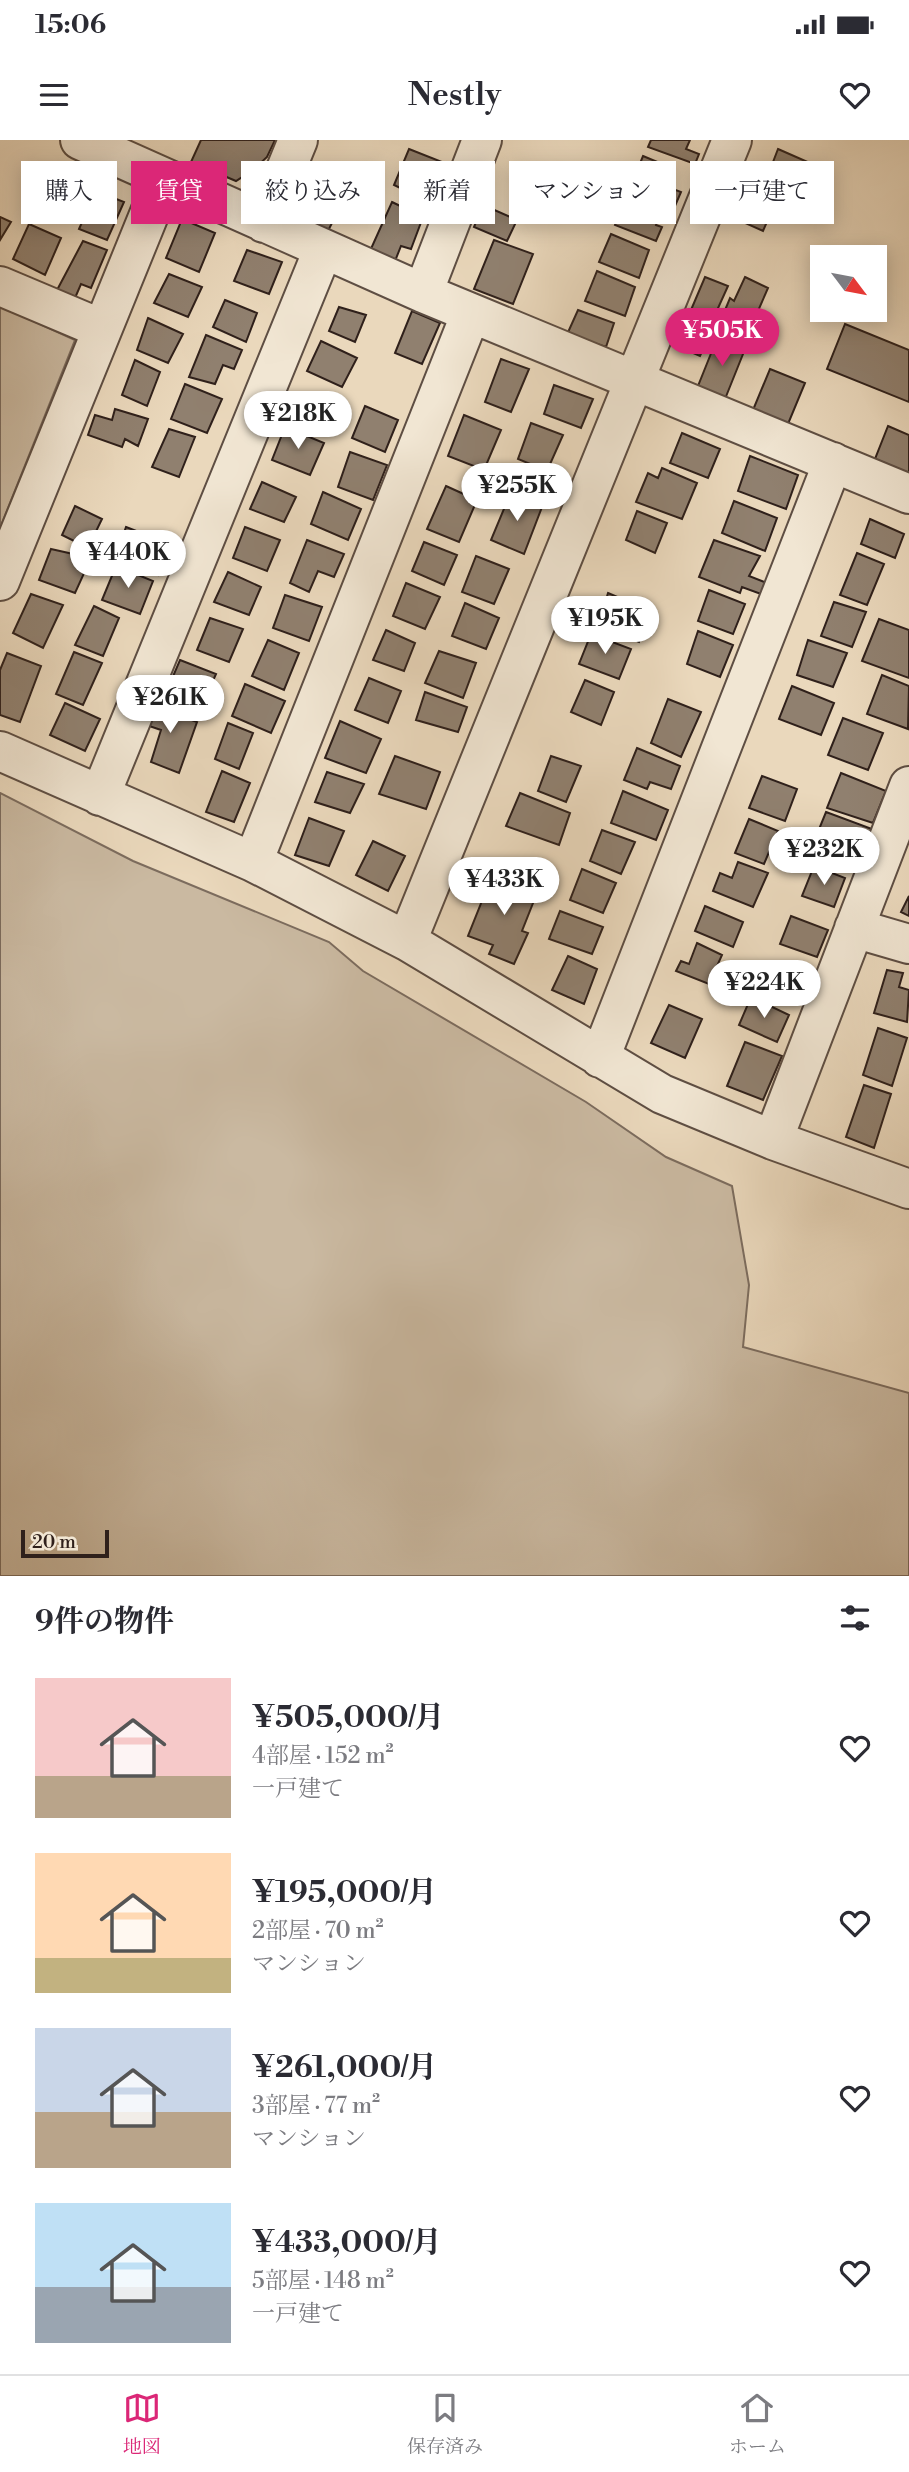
<!DOCTYPE html>
<html lang="ja">
<head>
<meta charset="utf-8">
<style>
  body { margin:0; font-family:"Libre Bodoni","Noto Serif JP",serif; background:#f7f7f7; color:#2b2b33; height:100vh; display:flex; flex-direction:column; font-size:26px; white-space:nowrap }
  * { box-sizing:border-box; margin:0 }
  p { font-size:23px; color:#7c7c81 }
  .icon { flex:none; width:38px; height:38px; fill:none; stroke:currentColor; stroke-width:2; stroke-linecap:round; stroke-linejoin:round }
  .map { position:relative; height:1436px; overflow:hidden }
  .drawer { display:flex; flex-direction:column; background:#fff; flex:1 }
  .drawer>* { flex:none }
  .banner { position:absolute; left:21px; top:21px; width:868px; height:63px; display:flex; gap:14px }
  .needle { width:46px; rotate:122deg }
  .fabs { position:absolute; left:810px; top:105px; display:grid; gap:14px }
  .fabs a { display:grid; place-items:center; width:77px; height:77px; border-radius:0px; background:#fff; box-shadow:0 4px 18px #0003; font-size:35px }
  .scale { position:absolute; left:21px; bottom:18px; width:88px; box-sizing:border-box; padding-left:7px; border:4px solid #2f201b; border-top:0; font-size:19px; line-height:24px; white-space:nowrap; color:#2f201b; -webkit-text-stroke:5px #f1e6d3; paint-order:stroke }
  .price { position:absolute; translate:-50% -60px; padding:0 16px; border-radius:24px; background:#fff; color:#222; font-size:23px; line-height:46px; filter:drop-shadow(0 2px 4px #0008) }
  .price::after { content:''; position:absolute; left:50%; top:42px; width:21px; height:16px; margin-left:-10px; background:inherit; clip-path:polygon(0 0,100% 0,50% 100%) }
  .price.active { background:#db2777; color:#fff }
  ul { padding:0; list-style:none }
  li { display:flex; align-items:center; gap:21px; height:175px; padding:0 35px }
  li span { display:grid; place-items:center; flex:none; width:196px; height:140px; border-radius:0px; color:#555 }
  li>.icon { margin-inline-start:auto }
  span .icon { width:84px; height:84px; fill:#fffc; stroke-width:1 }
  li b { font-size:30px }
  h2 { display:flex; justify-content:space-between; align-items:center; height:84px; padding:0 35px; font-size:30px }
  .chip { padding:0 24px; border-radius:0px; background:#fff; box-shadow:0 4px 18px #0003; font-size:24px; line-height:63px }
  .chip.active { background:#db2777; color:#fff }
  .status { display:flex; justify-content:space-between; align-items:center; height:49px; padding:0 35px; background:#fff; direction:ltr }
  .status svg { height:19px; fill:currentColor }
  header { display:flex; justify-content:space-between; align-items:center; height:91px; padding:0 35px; background:#fff; font-size:32px; font-weight:600 }
  .menu { display:flex; justify-content:space-around; align-items:center; height:98px; border-top:2px solid #e1e1e2; background:#fff; font-size:19px; color:#7c7c81 }
  .menu a { display:grid; justify-items:center; gap:4px }
  .menu .active { color:#db2777 }
  .map>svg:first-child { display:block }
  .green { fill:#cab9a1; stroke:#7c6c5e; stroke-width:2 }
  .building { fill:#90806f; stroke:#2f201b; stroke-width:2 }
  .lines { fill:none; stroke-linecap:round; stroke-linejoin:round }
  .minor-casing { stroke:#5e4e43; stroke-width:42 }
  .minor { stroke:#f1e6d3; stroke-width:38 }
</style>
</head>
<body>
<div class="status"><b>15:06</b><svg viewBox="0 0 49 12"><path d="M0 12V9h3v3zM5 12V6h3v6zM10 12V3h3v9zM15 12V0h3v12zM26 1h20v11H26zM47 4h2v5h-2z"/></svg></div>
<header><svg class="icon" aria-label="menu" viewBox="0 0 24 24"><path d="M4 6h16M4 12h16M4 18h16"/></svg>Nestly<svg class="icon" aria-label="heart" viewBox="0 0 24 24"><path d="M12 20l-8-8c-3-5 5-10 8-4 3-6 11-1 8 4z"/></svg></header>
<div class="map">
<svg width="909" height="1436" viewBox="0 0 909 1436">
  <rect width="100%" height="100%" fill="#ead8bc"/>
  <filter id="stains"><feTurbulence type="fractalNoise" baseFrequency=".00286" numOctaves="4"/><feColorMatrix values="0 0 0 0 .2 0 0 0 0 .09 0 0 0 0 .02 0 0 0 .5 -.17"/></filter>
  <radialGradient id="worn" r=".72"><stop offset=".6" stop-color="#630" stop-opacity="0"/><stop offset="1" stop-color="#630" stop-opacity=".3"/></radialGradient>
  <path class="green" d="M0,166L75,200L0,388Z
    M0,653L133,721L329,802L363,831L586,962L666,1017L732,1046L749,1145L743,1207L909,1253V1436H0Z"/>
  <path class="building" d="M201,0H275L267,17L253,30L236,41L191,22Z
    M651,0H690L686,9L699,14L695,24L648,7Z
    M409,9L442,22L425,60L394,45Z
    M778,9L810,23L791,68L760,56Z
    M643,16L672,28L665,46L681,52L675,66L630,48Z
    M337,33L362,46L348,75L338,71L327,93L310,84Z
    M96,51L124,62L107,100L79,89Z
    M744,54L773,68L763,91L734,78Z
    M627,55L661,69L656,85L662,87L656,101L615,85Z
    M392,62L423,77L411,109L401,106L395,121L370,111Z
    M483,65L517,80L507,101L474,87Z
    M0,77L11,82L0,100Z
    M182,79L215,93L199,132L166,118Z
    M29,84L61,98L45,135L13,119Z
    M611,94L649,110L639,138L599,122Z
    M494,100L533,114L513,164L474,149Z
    M83,101L107,110L91,148L81,144L75,158L56,152Z
    M247,110L282,122L269,154L234,141Z
    M597,131L635,147L625,176L585,161Z
    M169,134L202,147L188,177L154,163Z
    M705,137L728,146L714,177L737,186L733,194L688,177Z
    M745,137L768,148L751,187L723,175L730,158L734,161Z
    M225,160L257,173L246,202L213,187Z
    M339,167L366,175L355,202L329,191Z
    M578,170L614,183L606,207L594,203L565,199Z
    M412,171L440,183L422,224L395,213Z
    M148,178L183,194L168,223L137,210Z
    M688,184L710,194L700,216L679,207Z
    M845,184L909,210V262L827,229Z
    M206,195L242,210L234,229L223,225L215,244L189,237Z
    M718,196L745,209L725,259L698,246Z
    M321,201L357,218L342,247L307,231Z
    M501,219L529,229L511,272L485,262Z
    M135,220L160,232L147,266L122,255Z
    M770,229L805,243L788,284L753,270Z
    M185,244L222,259L207,293L171,279Z
    M554,245L593,259L581,288L544,274Z
    M365,266L398,280L385,312L352,298Z
    M115,269L148,279L138,306L125,299L122,307L88,295L95,275L112,280Z
    M464,275L501,290L484,330L448,316Z
    M531,283L563,295L547,331L518,319Z
    M888,286L909,295V333L875,319Z
    M285,287L324,303L310,335L272,320Z
    M169,289L195,297L179,337L152,327Z
    M682,293L720,309L708,338L670,323Z
    M350,312L387,325L373,360L338,347Z
    M750,316L798,335L786,369L738,351Z
    M662,328L697,343L682,379L636,362L648,333L658,338Z
    M262,342L296,357L284,382L250,369Z
    M446,346L477,360L459,402L427,389Z
    M323,352L361,369L348,400L311,384Z
    M511,352L542,367L524,414L491,400Z
    M734,361L777,378L765,411L722,393Z
    M75,366L102,379L88,408L62,395Z
    M637,371L667,383L655,413L626,400Z
    M870,379L904,394L895,418L861,404Z
    M126,387L170,404L158,435L115,419Z
    M245,387L280,400L267,431L233,418Z
    M307,400L344,414L334,437L318,431L309,452L290,443Z
    M714,400L760,416L749,436L767,443L761,454L742,447L740,453L699,437Z
    M424,402L457,415L444,445L412,431Z
    M51,409L91,418L75,453L39,440Z
    M857,413L884,424L867,465L840,455Z
    M476,416L509,429L494,464L462,452Z
    M116,426L153,441L140,474L102,460Z
    M228,432L261,447L249,475L214,462Z
    M406,443L440,457L425,489L393,476Z
    M709,450L745,464L733,494L698,481Z
    M608,453L650,471L639,502L598,486Z
    M31,454L63,465L43,508L13,493Z
    M285,455L322,467L309,501L273,488Z
    M834,462L866,472L852,507L821,496Z
    M465,463L499,478L486,509L452,496Z
    M94,466L119,478L103,516L75,505Z
    M210,478L243,489L229,522L197,510Z
    M879,479L909,490V538L862,521Z
    M386,490L415,503L404,531L373,520Z
    M698,491L733,505L720,537L687,524Z
    M591,494L631,509L619,539L579,524Z
    M268,500L299,513L284,550L252,536Z
    M808,500L847,513L833,547L797,535Z
    M439,511L476,523L463,558L425,543Z
    M74,512L102,523L83,565L56,554Z
    M7,513L41,526L20,582L0,575V530Z
    M180,520L216,534L203,563L168,548Z
    M882,535L909,546L908,589L867,574Z
    M369,538L401,551L388,583L355,570Z
    M585,540L614,552L601,585L571,572Z
    M245,544L285,561L271,593L232,576Z
    M792,546L834,563L821,595L779,579Z
    M425,552L467,567L458,592L416,580Z
    M157,555L176,562L170,572L197,582L179,633L151,622L161,590L146,585Z
    M668,559L701,572L681,617L651,603Z
    M65,563L100,579L85,611L50,595Z
    M843,578L883,593L868,630L828,615Z
    M340,581L381,599L366,633L325,618Z
    M228,583L253,593L239,629L215,619Z
    M637,608L680,626L671,649L650,642L647,649L624,640Z
    M395,616L440,632L426,669L379,654Z
    M551,616L581,626L566,662L538,651Z
    M222,631L250,643L234,682L206,672Z
    M327,632L364,644L350,673L315,662Z
    M841,633L886,651L873,683L827,668Z
    M762,636L797,649L785,681L749,668Z
    M623,651L668,670L656,700L611,683Z
    M520,653L570,673L559,705L506,686Z
    M826,672L872,689L857,725L811,709Z
    M309,678L344,691L329,726L295,715Z
    M749,679L778,691L764,724L735,713Z
    M602,690L635,702L621,734L590,721Z
    M373,701L405,716L388,751L356,735Z
    M738,722L768,733L753,767L713,751L720,733L732,738Z
    M814,726L845,738L834,767L802,756Z
    M582,729L616,743L603,773L570,760Z
    M494,731L537,753L522,791L528,793L514,824L489,814L493,805L468,796Z
    M909,756V776L901,772Z
    M705,766L743,782L733,807L695,791Z
    M560,771L603,787L592,814L549,799Z
    M791,776L828,790L817,817L780,804Z
    M697,803L722,815L709,844L676,831L681,821L689,824Z
    M568,816L597,829L584,864L552,850Z
    M887,830L903,833L899,847L909,850L907,882L874,873Z
    M751,857L789,875L777,902L739,885Z
    M669,865L702,879L685,918L651,903Z
    M878,888L907,898L892,946L863,935Z
    M745,902L782,916L763,960L727,946Z
    M864,945L891,954L874,1008L846,997Z"/>
  <g class="lines">
    <defs>
      <path id="minor" d="M80,0L423,153L909,354
        M264,83L298,0
        M0,146L102,189
        M423,153L482,0
        M0,441L164,38
        M0,611L253,722L407,801L662,954L773,1000L909,1049
        M100,656L323,110
        M253,722L471,173
        M854,788L909,804
        M407,801L732,0
        M600,918L833,322
        M773,1000L909,646"/>
    </defs>
    <use href="#minor" class="minor-casing"/>
    <use href="#minor" class="minor"/>
  </g>
  <rect width="100%" height="100%" filter="url(#stains)"/>
  <rect width="100%" height="100%" fill="url(#worn)"/>
</svg>
<div class="fabs">
<a><svg class="needle" viewBox="-14 -14 28 28"><path d="M0-13l5 13h-10z" fill="#e53935"/><path d="M0 13l5-13h-10z" fill="#7c7c81"/></svg></a>
</div>
<div class="scale">20 m</div>
<b class="price active" style="left:722px;top:228px">¥505K</b>
<b class="price" style="left:298px;top:311px">¥218K</b>
<b class="price" style="left:517px;top:383px">¥255K</b>
<b class="price" style="left:128px;top:450px">¥440K</b>
<b class="price" style="left:605px;top:516px">¥195K</b>
<b class="price" style="left:170px;top:595px">¥261K</b>
<b class="price" style="left:824px;top:747px">¥232K</b>
<b class="price" style="left:504px;top:777px">¥433K</b>
<b class="price" style="left:764px;top:880px">¥224K</b>
<div class="banner">
<a class="chip">購入</a>
<a class="chip active">賃貸</a>
<a class="chip">絞り込み</a>
<a class="chip">新着</a>
<a class="chip">マンション</a>
<a class="chip">一戸建て</a>
</div>
</div>
<section class="drawer">
<h2>9件の物件<svg class="icon" aria-label="filters" viewBox="0 0 24 24"><path d="M4 7h16M4 17h16"/><circle cx="9" cy="7" r="2"/><circle cx="15" cy="17" r="2"/></svg></h2>
<ul>
<li><span style="background:linear-gradient(#f6c9c9 70%,#b9a48a 0)"><svg class="icon" aria-label="home" viewBox="0 0 24 24"><path d="M3 11l9-7 9 7M6 9v11h12V9"/></svg></span><div><b>¥505,000/月</b><p>4部屋 · 152 m²</p><p>一戸建て</p></div><svg class="icon" aria-label="heart" viewBox="0 0 24 24"><path d="M12 20l-8-8c-3-5 5-10 8-4 3-6 11-1 8 4z"/></svg></li>
<li><span style="background:linear-gradient(#ffd9b3 75%,#c2b280 0)"><svg class="icon" aria-label="home" viewBox="0 0 24 24"><path d="M3 11l9-7 9 7M6 9v11h12V9"/></svg></span><div><b>¥195,000/月</b><p>2部屋 · 70 m²</p><p>マンション</p></div><svg class="icon" aria-label="heart" viewBox="0 0 24 24"><path d="M12 20l-8-8c-3-5 5-10 8-4 3-6 11-1 8 4z"/></svg></li>
<li><span style="background:linear-gradient(#c9d6e8 60%,#b9a48a 0)"><svg class="icon" aria-label="home" viewBox="0 0 24 24"><path d="M3 11l9-7 9 7M6 9v11h12V9"/></svg></span><div><b>¥261,000/月</b><p>3部屋 · 77 m²</p><p>マンション</p></div><svg class="icon" aria-label="heart" viewBox="0 0 24 24"><path d="M12 20l-8-8c-3-5 5-10 8-4 3-6 11-1 8 4z"/></svg></li>
<li><span style="background:linear-gradient(#bfe0f5 60%,#9aa5b1 0)"><svg class="icon" aria-label="home" viewBox="0 0 24 24"><path d="M3 11l9-7 9 7M6 9v11h12V9"/></svg></span><div><b>¥433,000/月</b><p>5部屋 · 148 m²</p><p>一戸建て</p></div><svg class="icon" aria-label="heart" viewBox="0 0 24 24"><path d="M12 20l-8-8c-3-5 5-10 8-4 3-6 11-1 8 4z"/></svg></li>
</ul>
</section>
<nav class="menu">
<a class="active"><svg class="icon" aria-label="map" viewBox="0 0 24 24"><path d="M3 6l6-2 6 2 6-2v14l-6 2-6-2-6 2zM9 4v14M15 6v14"/></svg>地図</a>
<a><svg class="icon" aria-label="saved" viewBox="0 0 24 24"><path d="M7 4h10v16l-5-4-5 4z"/></svg>保存済み</a>
<a><svg class="icon" aria-label="home" viewBox="0 0 24 24"><path d="M3 11l9-7 9 7M6 9v11h12V9"/></svg>ホーム</a>
</nav>
</body>
</html>
